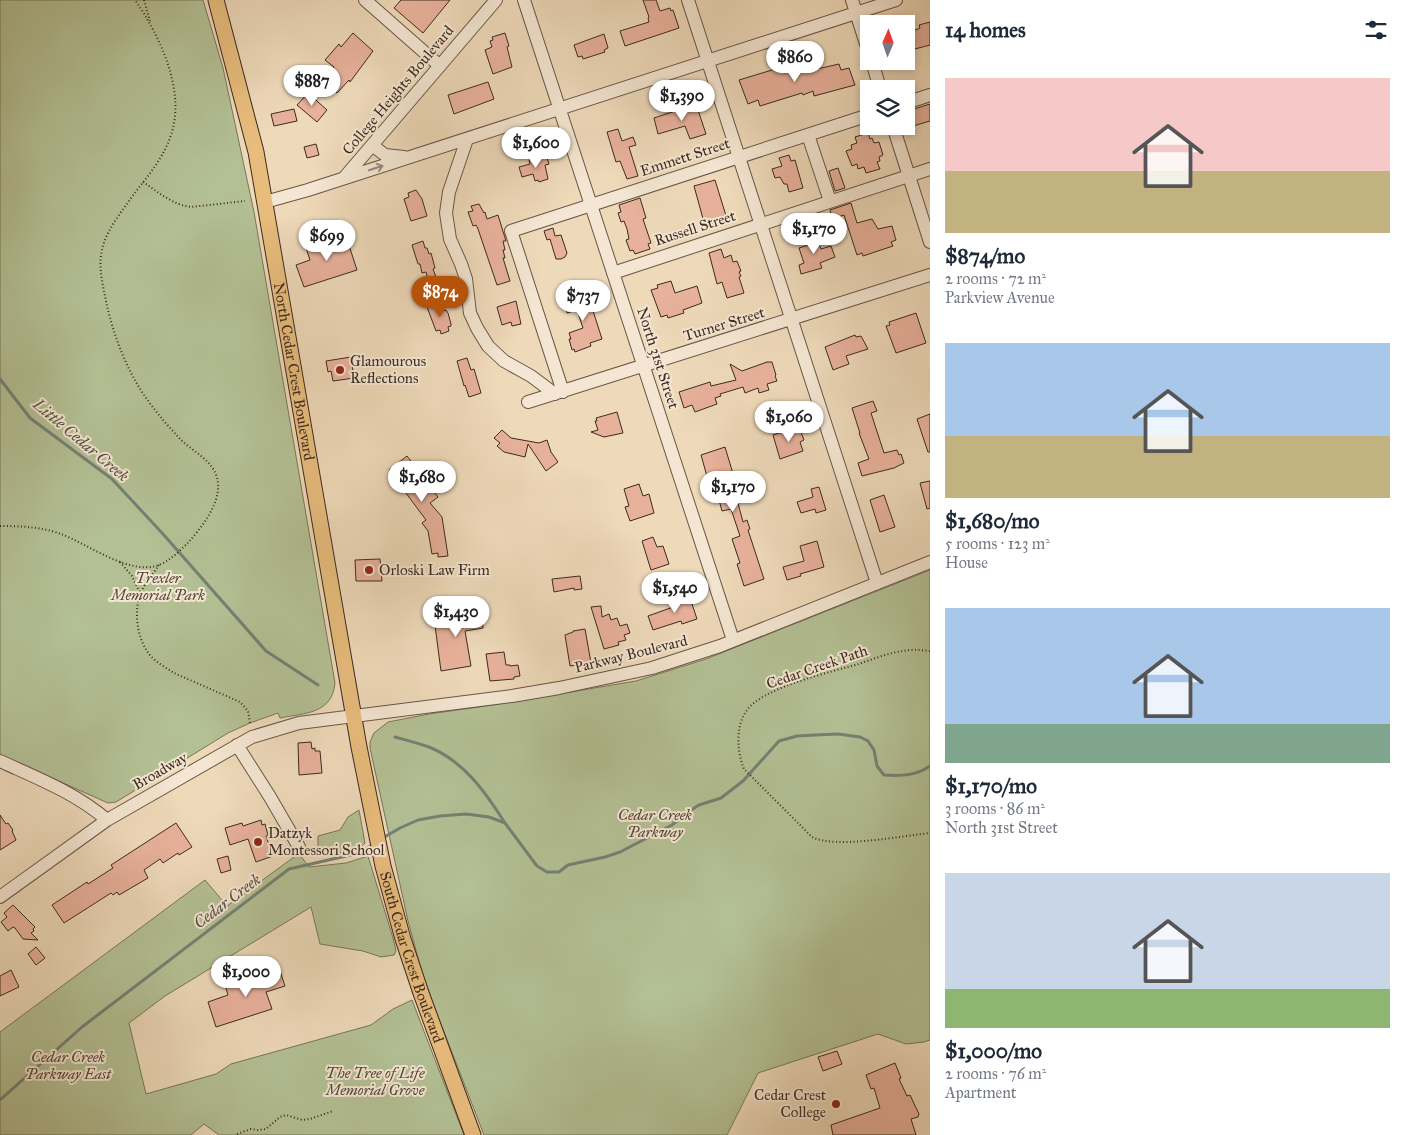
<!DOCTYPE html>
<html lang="en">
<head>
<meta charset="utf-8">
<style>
  body { margin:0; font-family:"IM FELL Great Primer",serif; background:#f6f6f7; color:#1f2937; height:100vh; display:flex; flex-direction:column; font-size:19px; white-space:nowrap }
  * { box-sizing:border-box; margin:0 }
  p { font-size:16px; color:#747a83 }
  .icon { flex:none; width:28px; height:28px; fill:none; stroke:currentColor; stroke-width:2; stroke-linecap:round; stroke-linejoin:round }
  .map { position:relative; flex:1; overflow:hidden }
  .side { display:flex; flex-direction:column; background:#fff; width:475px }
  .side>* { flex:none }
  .needle { width:32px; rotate:2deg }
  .tools { position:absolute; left:860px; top:15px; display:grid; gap:10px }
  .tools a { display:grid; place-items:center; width:55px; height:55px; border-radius:0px; background:#fff; box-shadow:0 2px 8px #0003; font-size:25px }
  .price { position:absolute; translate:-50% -42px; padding:0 11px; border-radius:18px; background:#fff; color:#222; font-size:16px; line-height:32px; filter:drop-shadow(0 1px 2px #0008) }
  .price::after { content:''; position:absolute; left:50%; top:30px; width:15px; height:11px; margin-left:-8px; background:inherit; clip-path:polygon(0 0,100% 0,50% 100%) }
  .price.current { background:#b45309; color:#fff }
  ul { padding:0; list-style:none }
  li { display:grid; align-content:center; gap:10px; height:265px; padding:0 15px }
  li span { display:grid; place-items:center; height:155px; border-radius:0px; color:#555 }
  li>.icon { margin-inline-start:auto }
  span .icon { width:90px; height:90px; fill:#fffc; stroke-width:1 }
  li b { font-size:21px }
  h2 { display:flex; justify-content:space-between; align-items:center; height:60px; padding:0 15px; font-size:21px }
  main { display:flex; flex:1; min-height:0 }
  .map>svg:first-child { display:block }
  .green { fill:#b3c094; stroke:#78755a }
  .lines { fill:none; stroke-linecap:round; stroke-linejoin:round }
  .stream { stroke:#748174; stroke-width:3 }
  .building { fill:#e8b19b; stroke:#3c2a21 }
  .minor-casing { stroke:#685647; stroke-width:14 }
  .major-casing { stroke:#3c2a21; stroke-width:17 }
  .path { stroke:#3c2a21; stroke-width:2; stroke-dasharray:1 2.5; stroke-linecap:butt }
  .minor { stroke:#f4e6d2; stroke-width:12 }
  .major { stroke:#e7bc7c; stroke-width:15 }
  .oneway { stroke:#98887a }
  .poi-dot { fill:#8f2418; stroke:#f4e6d2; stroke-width:2 }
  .labels { text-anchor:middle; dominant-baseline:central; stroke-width:4; stroke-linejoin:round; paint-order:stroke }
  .street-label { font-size:15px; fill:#3c2a21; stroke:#f4e6d2 }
  .poi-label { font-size:15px; fill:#3c2a21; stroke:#f4e6d2; text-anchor:start }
  .park-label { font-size:15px; font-style:italic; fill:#544838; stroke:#f4e6d2 }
  .water-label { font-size:16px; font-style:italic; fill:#544e44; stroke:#f4e6d2 }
</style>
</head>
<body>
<main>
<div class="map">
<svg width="930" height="1135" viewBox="0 0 930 1135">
  <rect width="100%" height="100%" fill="#eed9b9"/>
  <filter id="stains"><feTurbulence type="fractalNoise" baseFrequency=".004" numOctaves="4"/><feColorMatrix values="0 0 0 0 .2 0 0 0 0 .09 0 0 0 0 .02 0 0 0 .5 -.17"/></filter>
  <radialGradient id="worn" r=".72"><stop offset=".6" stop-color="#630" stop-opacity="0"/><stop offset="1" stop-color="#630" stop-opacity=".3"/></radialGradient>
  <path class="green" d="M0,0H203L223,68L254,212L335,683C332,714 305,713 280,718L278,713L250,723L228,733L116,802L108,803L0,755Z
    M930,570V1040L924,1042L906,1044L878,1034L758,1073L727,1135H484L424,980L408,921L370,748V742L374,733L388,722L429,714L493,705L636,681L706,659Z
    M359,810L365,843C353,857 317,853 300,855L309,867L346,863L368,856L393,938L396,951L394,955L381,957L363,951L320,944L311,907L165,996L129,1023L146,1094L216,1074L231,1064L371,1025L393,1009L412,1000L464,1135H219L204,1124L191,1135H0V1032L205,880L227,906L305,849L318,847V836L340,830L348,817Z"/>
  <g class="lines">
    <path class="stream" d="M0,379L30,418L112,479L163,534L266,651L318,685
      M395,737C406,740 418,743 429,747C464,761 486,793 505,823
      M381,839L400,828L418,820L440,816L466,814L489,817L505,823L537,866L547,872H559L568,865L605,857L620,852L672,825L685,814L699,805L721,798L743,781L779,741L797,736L815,735L838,734L860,737L868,741L874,750L877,766L884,775C901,776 916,776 930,766
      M0,1100L82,1027L289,869L359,853L374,844"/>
  </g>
  <path class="building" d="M401,0H450L423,33L394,8Z
    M643,0H656L660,11L670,8L671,11L673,10L679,28L625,46L620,31L649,22L648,18L649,17Z
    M930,22V45L911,50L906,34L920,28L919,25Z
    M353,33L373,51L350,82L349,80L337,93L324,82L331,75L329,73L334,67L325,60L339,44L341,47Z
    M505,33L509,46L507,47L512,67L493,74L485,50L492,47L490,41L493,40L492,37Z
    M604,34L608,48L604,50L605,52L583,59L582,56L578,57L574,45Z
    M815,63L817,69L839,64L841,70L849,68L855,85L814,96L813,91L803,95L802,93L760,106L758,100L748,104L739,80L782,67L784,73Z
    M488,82L494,99L454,114L448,95Z
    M308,93L327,110L317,122L297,105Z
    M696,104L706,134L690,139L685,126L658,134L654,118Z
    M930,104V121L913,126L908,111Z
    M294,109L297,121L274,126L271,114Z
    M618,129L622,141L633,137L636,145L629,147L638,176L627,179L620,161L616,162L607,132Z
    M868,133L870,139L872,138L874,143L879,142L883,155L879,157L880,161L877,162L880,169L866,173L864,167L858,169L857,164L852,166L846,151L852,149L851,145L857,143L855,137Z
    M316,144L319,155L307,158L304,147Z
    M546,155L549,164L545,165L548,179L539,182L538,180L535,181L533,174L522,177L519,167L530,164L529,160Z
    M789,155L791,161L795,160L803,188L789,192L787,184H784L780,177L775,178L772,169L782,166L779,158Z
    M838,168L845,188L835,191L829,171Z
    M715,180L727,219L705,226L694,186Z
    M416,190L422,199L427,216L411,221L404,199L409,197L408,193Z
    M640,198L646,218L643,219L651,243L648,244L650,249L635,254L633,250L630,251L626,240L629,239L627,229L624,221L621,222L618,213L621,212L619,205Z
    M851,203L857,223L872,219L878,229L892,226L896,240L891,242L893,246L863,256L862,253L857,255L844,215L832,219L830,210Z
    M479,204L484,213L485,212L487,219L498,215L506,241H503L505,250H503L505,258H503L510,281L497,285L478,229L476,225L473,226L468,212L473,211L471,206Z
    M553,228L555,236L561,235L567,253L565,257L561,259H556L550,239L547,240L544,231Z
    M814,232L821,249L831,246L835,257L820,263L822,268L801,274L799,265L804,263L799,248L808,245L805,235Z
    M346,236L357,270L304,287L296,265L310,260L306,248Z
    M423,241L425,248H427L429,254L431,253L435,268L433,269L436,277L428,279L426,272L422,273L420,264H418L412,245Z
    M721,249L724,258L731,255L733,262L737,261L741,271L739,272L741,276L739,277L744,293L727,298L722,282L717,284L709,253Z
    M671,281L675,293L697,286L702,303L683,310L684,313L668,318L667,315L661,317L651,290L658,288L657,285Z
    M587,292L602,339L590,343L591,346L575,352L574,349L572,350L569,339H571L569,333L583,328L577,310L567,313L563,299Z
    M516,301L521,324L512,326L511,322L502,325L497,307Z
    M439,303L442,311L446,310L448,313L451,324V326L448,327L449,331L441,334L440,330L436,331L427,307Z
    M916,313L926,343L896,353L886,326L890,325L889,322Z
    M855,335L856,337L861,336L868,349L846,356L849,364L833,370L825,347Z
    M351,357L354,378L333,381L331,371L328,372L326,361Z
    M467,358L471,370L474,369L481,393L469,397L465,385L464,386L457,361Z
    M767,362H772L776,375L775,376L777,381L767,384L769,390L759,393L758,388L745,393L743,387L720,394L721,396L715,398L717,404L695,412L692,405L684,408L679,392L710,382L711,386L736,380L730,364L742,371Z
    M873,401L877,411L871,413L884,453L897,450L899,455L901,454L904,463L894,468L862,476L858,463L869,459L859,433H860L852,408Z
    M617,412L623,433L604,437L591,432L598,430L595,421H597L596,418Z
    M930,414V452H928L917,419Z
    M799,427L804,440L800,442L803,451L780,459L773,435Z
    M502,430L511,438L539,443L547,440L551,452L558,462L546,471L528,444L525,457L504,452L497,446L500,443L494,438Z
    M725,447L737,487L734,488L743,522L747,520L750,529L748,530L764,579L744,586L737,564L740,563L732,539L740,536L731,509L722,511L713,478L708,480L701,455Z
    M407,456L438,497L430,503L442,517L448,556L438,557V553L432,554L428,531L422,523L426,520L389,470Z
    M930,481V508L927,509L920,483Z
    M639,484L643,496L649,494L654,513L630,521L625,507L629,506L624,489Z
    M819,487L826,510L816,513L815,509L801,513L797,502L813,497L811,489Z
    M884,495L895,527L880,532L870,500Z
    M653,537L657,547L663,546L669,564L651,570L642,541Z
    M817,541L824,567L800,574L801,576L787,580L783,567L804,561L800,546Z
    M380,559L382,581H356L355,560Z
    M580,576L582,589L574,590V588L554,592L552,579Z
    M685,592L687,598L689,597L692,604L697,619L682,624L681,621L653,630L648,616L676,606L675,601H677L676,595Z
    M482,605L483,628L465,631L471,666L441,671L434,618L471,612L470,607Z
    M601,606L602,617L609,614L611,620L617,618L620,626L627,624L630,633L624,635L626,640L618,642L619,645L604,649L591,607Z
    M585,629L591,663L570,666L565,635L573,632V631Z
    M504,652L506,665H510V666L518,665L520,676L514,677V679L490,681L486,654Z
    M311,742L312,749L315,748V751H320L322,773L299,775L298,743Z
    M0,815L6,824L8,823L13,830L12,831L16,840L0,850Z
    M261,820L262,825L265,824L268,835L266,836L273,856L256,862L248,839L230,845L225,828L242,823L243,826Z
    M176,823L192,847L179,855L178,853L163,863L160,859L144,870L148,878L119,895L117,892L113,895L111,893L64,923L52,905L87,882L88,884L113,868L111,865Z
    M228,856L231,870L221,873L217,859Z
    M13,905L35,927L33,929L34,931L31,933L38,940L23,939L15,928L13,927L8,931L1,922L7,917L4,913Z
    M36,947L45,958L36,965L28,954Z
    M279,968L285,986L266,992L272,1009L216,1027L208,1002L228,995L225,985Z
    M11,970L19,987L0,996V976Z
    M837,1051L842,1064L823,1071L818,1057Z
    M895,1063L901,1078L899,1079L907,1096L910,1095L919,1114L918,1117L911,1119L916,1135H833L831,1125L880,1108L874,1088L871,1089L866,1075Z"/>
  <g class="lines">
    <defs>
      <path id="minor" d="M365,0L440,66
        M524,0L733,640
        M688,0L877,583
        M852,0L869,53
        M872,61L880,89
        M906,103L930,95
        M893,126L930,242
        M808,135L830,201
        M467,139L449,192L446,213L450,239L461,264L466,279L470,313L477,328L488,346L504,361L531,376L555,394
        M372,145L385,155L404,157
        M344,178L496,0
        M265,202L308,190L896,0
        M613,273L930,169
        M563,392L511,231L869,115
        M528,402L930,275
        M237,745L270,797L299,847
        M0,761C37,778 76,793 107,820
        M0,897L107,820L252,737L299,723L512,696L559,688L652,668L720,646L930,562"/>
      <g id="major">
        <path id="s1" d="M216,0L256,152L359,747L383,866L403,939L421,993L473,1135"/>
      </g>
    </defs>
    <use href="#minor" class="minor-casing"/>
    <use href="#major" class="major-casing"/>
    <path class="path" d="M144,0L150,21
      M143,182C158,192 173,205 191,207L245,201
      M0,526C20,526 42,527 61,534C88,544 133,578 161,564C171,560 179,551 187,544C201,528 220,505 218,483C216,462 195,453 181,440C170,428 159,416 149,402C128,374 113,335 106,301C103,286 99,270 101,255C104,232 121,213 134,194C148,176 164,157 171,135C186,91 160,36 135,0
      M120,562L132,576L140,593
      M159,565C153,574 144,584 140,595C134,612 137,636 147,651C153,661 165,667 174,673L240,702L248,711L250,723
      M930,651C921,650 912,649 903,651C888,653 873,659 859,664C831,672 764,687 747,710C735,726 737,752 744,769L812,837C835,849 901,836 930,833
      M237,1134L251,1129L258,1130L266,1129L280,1117L286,1115L302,1120L310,1119L333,1111"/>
    <use href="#minor" class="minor"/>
    <use href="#major" class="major"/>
  </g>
  <defs><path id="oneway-shaft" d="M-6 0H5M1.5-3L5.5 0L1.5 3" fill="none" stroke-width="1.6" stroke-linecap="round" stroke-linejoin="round" transform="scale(1.25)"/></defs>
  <use class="oneway" href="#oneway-shaft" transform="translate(376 168) rotate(-18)"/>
  <g class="poi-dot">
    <circle cx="340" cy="370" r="5"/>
    <circle cx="369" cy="570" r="5"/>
    <circle cx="258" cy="842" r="5"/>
    <circle cx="836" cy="1104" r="5"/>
  </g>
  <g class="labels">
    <g class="street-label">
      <text transform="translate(398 90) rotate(-50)">College Heights Boulevard</text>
      <text transform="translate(685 157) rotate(-18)">Emmett Street</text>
      <text transform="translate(695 228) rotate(-18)">Russell Street</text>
      <text transform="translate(724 324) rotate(-17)">Turner Street</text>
      <text transform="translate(658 358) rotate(72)">North 31st Street</text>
      <text stroke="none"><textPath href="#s1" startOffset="380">North Cedar Crest Boulevard</textPath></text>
      <text transform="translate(631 654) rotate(-14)">Parkway Boulevard</text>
      <text transform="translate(817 667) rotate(-19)">Cedar Creek Path</text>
      <text transform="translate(160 771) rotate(-30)">Broadway</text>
      <text stroke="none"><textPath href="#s1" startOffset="978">South Cedar Crest Boulevard</textPath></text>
    </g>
    <g class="poi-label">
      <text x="350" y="361">Glamourous<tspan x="350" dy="17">Reflections</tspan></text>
      <text x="379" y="570">Orloski Law Firm</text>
      <text x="268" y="833">Datzyk<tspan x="268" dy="17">Montessori School</tspan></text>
      <text x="826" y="1095" text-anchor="end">Cedar Crest<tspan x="826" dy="17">College</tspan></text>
    </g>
    <g class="park-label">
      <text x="158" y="578">Trexler<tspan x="158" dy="17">Memorial Park</tspan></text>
      <text x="655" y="815">Cedar Creek<tspan x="655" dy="17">Parkway</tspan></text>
      <text x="68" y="1057">Cedar Creek<tspan x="68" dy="17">Parkway East</tspan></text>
      <text x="375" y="1073">The Tree of Life<tspan x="375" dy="17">Memorial Grove</tspan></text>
    </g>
    <g class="water-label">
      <text transform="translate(81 440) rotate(40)">Little Cedar Creek</text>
      <text transform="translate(227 901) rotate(-37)">Cedar Creek</text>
    </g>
  </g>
  <rect width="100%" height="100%" filter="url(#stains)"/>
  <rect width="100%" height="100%" fill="url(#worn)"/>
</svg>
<div class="tools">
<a><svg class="needle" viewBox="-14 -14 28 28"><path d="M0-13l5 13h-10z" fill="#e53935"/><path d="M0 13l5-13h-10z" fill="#747a83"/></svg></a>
<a><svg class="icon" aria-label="layers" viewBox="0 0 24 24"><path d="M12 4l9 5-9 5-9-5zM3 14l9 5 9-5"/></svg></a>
</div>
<b class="price" style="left:795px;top:83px">$860</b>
<b class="price" style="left:312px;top:107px">$887</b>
<b class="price" style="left:682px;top:122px">$1,390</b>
<b class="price" style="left:536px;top:169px">$1,600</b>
<b class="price" style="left:814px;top:255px">$1,170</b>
<b class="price" style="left:327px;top:262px">$699</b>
<b class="price current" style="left:440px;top:318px">$874</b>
<b class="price" style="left:583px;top:322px">$737</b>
<b class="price" style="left:789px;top:443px">$1,060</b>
<b class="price" style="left:422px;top:503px">$1,680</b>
<b class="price" style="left:733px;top:513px">$1,170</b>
<b class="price" style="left:675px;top:614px">$1,540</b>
<b class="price" style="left:456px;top:638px">$1,430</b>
<b class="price" style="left:246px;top:998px">$1,000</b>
</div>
<section class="side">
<h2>14 homes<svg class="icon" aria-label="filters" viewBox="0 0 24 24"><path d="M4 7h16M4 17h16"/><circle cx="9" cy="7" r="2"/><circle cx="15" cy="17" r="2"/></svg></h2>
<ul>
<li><span style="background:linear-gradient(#f6c9c9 60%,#c2b280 0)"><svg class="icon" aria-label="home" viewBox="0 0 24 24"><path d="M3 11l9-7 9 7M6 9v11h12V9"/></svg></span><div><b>$874/mo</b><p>2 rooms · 72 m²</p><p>Parkview Avenue</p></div></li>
<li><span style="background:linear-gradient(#a9c7e8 60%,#c2b280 0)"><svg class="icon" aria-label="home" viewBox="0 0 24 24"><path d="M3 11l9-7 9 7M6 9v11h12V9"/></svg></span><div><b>$1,680/mo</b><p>5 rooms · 123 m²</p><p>House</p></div></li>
<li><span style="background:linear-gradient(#a9c7e8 75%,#7fa58c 0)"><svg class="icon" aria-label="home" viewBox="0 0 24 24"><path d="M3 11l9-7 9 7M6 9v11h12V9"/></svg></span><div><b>$1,170/mo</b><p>3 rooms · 86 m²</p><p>North 31st Street</p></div></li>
<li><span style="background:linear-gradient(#c9d6e8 75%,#8fb573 0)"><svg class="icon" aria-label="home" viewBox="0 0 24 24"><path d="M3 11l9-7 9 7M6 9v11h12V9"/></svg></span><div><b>$1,000/mo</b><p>2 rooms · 76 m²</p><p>Apartment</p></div></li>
</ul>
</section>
</main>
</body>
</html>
